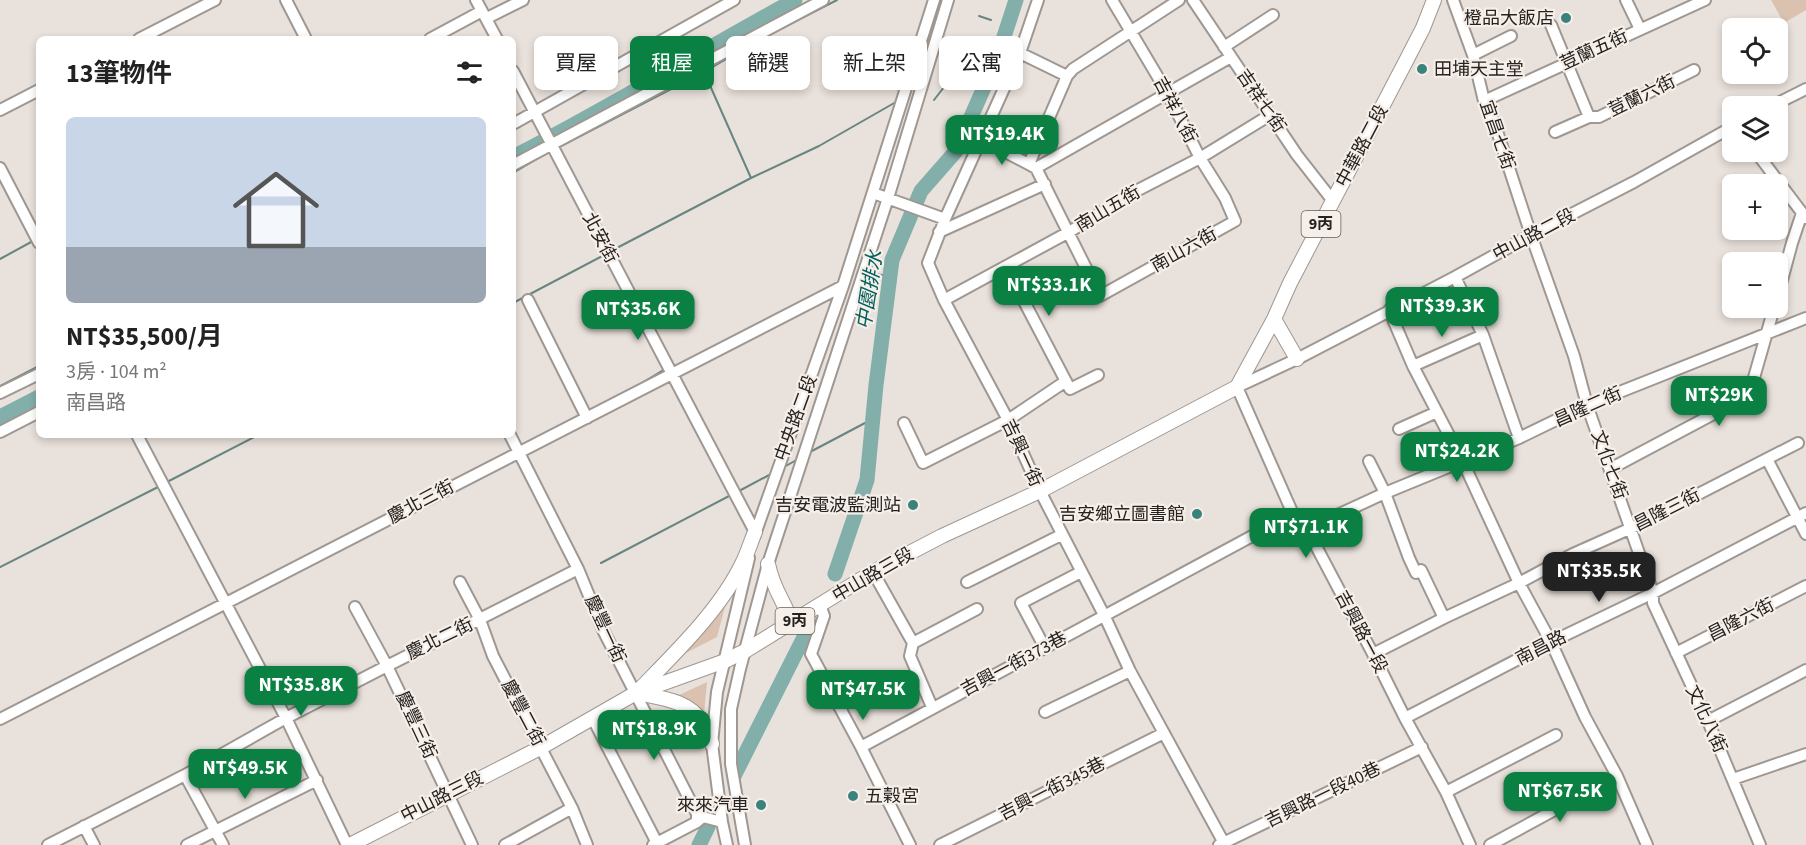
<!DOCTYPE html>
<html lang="zh-TW">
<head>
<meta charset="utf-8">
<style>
  body { margin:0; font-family:"Source Sans 3","Noto Sans TC",sans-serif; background:#f6f6f6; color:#222; height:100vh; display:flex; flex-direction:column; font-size:22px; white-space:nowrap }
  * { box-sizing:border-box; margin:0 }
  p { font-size:20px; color:#767676 }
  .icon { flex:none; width:33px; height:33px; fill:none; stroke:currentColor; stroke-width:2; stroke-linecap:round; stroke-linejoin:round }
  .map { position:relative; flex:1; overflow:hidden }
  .drawer { position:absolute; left:36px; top:36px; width:480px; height:402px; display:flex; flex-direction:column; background:#fff; border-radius:9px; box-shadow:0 3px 9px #0003 }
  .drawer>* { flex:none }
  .hud { position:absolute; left:534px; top:36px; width:570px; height:54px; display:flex; gap:12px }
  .buttons { position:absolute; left:1722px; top:18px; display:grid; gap:12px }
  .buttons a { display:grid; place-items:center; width:66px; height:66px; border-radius:9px; background:#fff; box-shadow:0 3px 9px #0003; font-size:30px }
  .price { position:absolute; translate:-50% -51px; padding:0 14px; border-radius:12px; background:#0b8043; color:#fff; font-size:20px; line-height:39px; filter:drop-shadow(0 2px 3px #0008) }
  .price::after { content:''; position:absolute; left:50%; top:36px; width:18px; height:14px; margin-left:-9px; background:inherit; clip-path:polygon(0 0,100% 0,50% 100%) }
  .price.on { background:#222; color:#fff }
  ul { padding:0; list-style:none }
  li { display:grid; align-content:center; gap:12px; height:318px; padding:0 30px }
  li+li { border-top:2px solid #e0e0e0 }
  li span { display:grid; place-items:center; height:186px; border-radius:9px; color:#555 }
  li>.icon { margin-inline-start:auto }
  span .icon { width:108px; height:108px; fill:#fffc; stroke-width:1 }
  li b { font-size:26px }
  h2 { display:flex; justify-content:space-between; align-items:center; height:72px; padding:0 30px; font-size:26px }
  .chip { padding:0 21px; border-radius:9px; background:#fff; box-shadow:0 3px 9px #0003; font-size:21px; line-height:54px }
  .chip.on { background:#0b8043; color:#fff }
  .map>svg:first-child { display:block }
  .green { fill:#dbc2b0 }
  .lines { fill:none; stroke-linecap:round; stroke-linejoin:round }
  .stream { stroke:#678581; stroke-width:2 }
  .river { stroke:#83afab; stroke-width:15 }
  .minor-casing { stroke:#9f9791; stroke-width:14 }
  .major-casing { stroke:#9f9791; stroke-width:16 }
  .minor { stroke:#fff; stroke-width:10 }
  .major { stroke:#fff; stroke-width:14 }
  .poi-dot { fill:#3a827c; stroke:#f6eee8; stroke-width:2 }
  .labels { text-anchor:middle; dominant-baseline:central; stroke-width:4.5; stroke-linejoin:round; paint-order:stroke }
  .shield { fill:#f6eee8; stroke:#645f5b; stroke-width:1.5 }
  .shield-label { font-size:16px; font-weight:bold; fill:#25221f }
  .poi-label { font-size:18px; fill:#25221f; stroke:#f6eee8; text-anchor:end }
  .street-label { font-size:18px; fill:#25221f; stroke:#f6eee8 }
  .water-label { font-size:20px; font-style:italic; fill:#00615c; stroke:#f6eee8 }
</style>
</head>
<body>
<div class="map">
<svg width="1806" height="845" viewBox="0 0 1806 845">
  <rect width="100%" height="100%" fill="#e9e1db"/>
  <path class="green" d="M1771,0H1806V10L1784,23Z
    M727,599L717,637L686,653Z
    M707,682L704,714L677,696Z"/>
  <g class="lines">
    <path class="stream" d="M979,16L991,20
      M129,39L137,35
      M704,72L751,178
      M934,100L955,73L969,65L984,67L997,58
      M557,148L704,72L761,39L837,0
      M513,173L547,153
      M611,251L751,178L819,146L896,102
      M0,259L33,241
      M866,277L874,274L890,276
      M513,303L606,254
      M642,383L665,369
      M0,386L39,366
      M810,452L865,423L872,424
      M784,467L800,458
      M167,482L258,435
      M739,491L771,474
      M601,563L731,495
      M0,567L158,487"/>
    <path class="river" d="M513,157C609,108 701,51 795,0
      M0,417L39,397
      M835,574L867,480L876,385L892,260L921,191L956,151L997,58L1016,0
      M734,776L805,635
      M699,845L708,827"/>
    <defs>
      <path id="minor" d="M286,0L306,39
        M476,0L497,39
        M1038,0L1020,53L945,219L928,263L944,300L1008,420L1040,491L1105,617L1130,671L1225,845
        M1193,0L1297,155L1333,201
        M1453,0L1473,55L1484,101L1494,122L1531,235L1574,356L1587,405L1653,593V603L1708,721L1760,845
        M1626,0L1640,29
        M487,18L523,0
        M1551,25L1589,117
        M139,39L215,0
        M430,39L482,11
        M1224,47L1273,15
        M1020,53L1067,76
        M1473,55L1511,36
        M513,71L755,532
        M1484,101L1705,0
        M1772,106L1806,89
        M0,110L39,90
        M513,124L734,0
        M1555,132L1589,117H1599L1694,70
        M981,139L1036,168L1100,296L1235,221L1225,198L1200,158L1168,94L1112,0
        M1756,152L1806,218
        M1029,164L1067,76L1073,69L1179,0
        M513,165L823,0
        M0,168L39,243
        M1036,168L1231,57
        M873,193L945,219
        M939,232L1045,184
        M1006,267L1070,389L1098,375
        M1455,277L1483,335L1519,438
        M1778,295L1792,243L1802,213
        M528,300L587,418
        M944,300L1069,232L1138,190L1200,158L1270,115
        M1389,310L1413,366L1463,462L1519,583L1551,642L1585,717L1617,776L1647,845
        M1413,366L1483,335
        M0,393L39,374
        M904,423L923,463L1008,420L1066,381
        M1399,429L1437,412
        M0,432L39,412
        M137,435L286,718L347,845
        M510,435L578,569L604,632L697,814V822
        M1767,459L1806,534
        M1369,461L1385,493L1409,558L1416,573L1421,570L1444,618
        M1610,469L1749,395L1774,308
        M1307,529L1385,493L1519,438L1587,405L1806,318
        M754,537L843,286L934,0
        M873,572L913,643
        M460,582L480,620L493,656L572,808L587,845
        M967,582L1061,535
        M820,605L824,616L811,654L861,747L910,845
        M355,607L387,666L472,845
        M913,643L977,609
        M913,643L910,656L932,707
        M1045,648L1021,603L1081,572
        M1676,653L1806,586
        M1373,654L1444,618L1519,583L1573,554L1638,525L1798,443
        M1045,712L1130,671
        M1405,718L1551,642L1653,593L1806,513
        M0,719C282,576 561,428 843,286
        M593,719L657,843
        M1708,721L1806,670
        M861,747L1293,514
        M185,775L223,845
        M1733,779L1806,754
        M1446,792L1556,735
        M84,826L94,845
        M48,845L185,775L286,718L387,666L578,569
        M187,845L317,780
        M505,845L572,808
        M653,845L697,822L703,817L722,822
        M727,845L722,822L712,744L717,692L749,558
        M745,845L731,764V709L740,669L768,564L888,198L948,0
        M940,845L1164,733
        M1219,845L1422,747
        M1470,845L1446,792L1405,718L1373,654L1307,529L1293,514L1237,387L1297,359L1455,277L1531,235L1634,182L1732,127
        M1490,845L1617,776"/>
      <path id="major" d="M1274,319L1297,359
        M768,564C773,589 784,601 792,623
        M639,690C675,653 721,609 743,562C748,552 751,541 755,532
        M638,693C661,698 688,700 702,722C706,729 709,737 712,744
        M350,845L540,748L636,693L725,661L745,651L873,572L942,536L1040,491L1237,387L1274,319L1290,283L1406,61L1423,28L1434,0"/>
    </defs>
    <use href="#minor" class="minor-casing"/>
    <use href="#major" class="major-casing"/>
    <use href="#minor" class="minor"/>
    <use href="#major" class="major"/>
  </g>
  <g class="poi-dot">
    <circle cx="1566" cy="18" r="6"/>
    <circle cx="1422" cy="69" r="6"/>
    <circle cx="913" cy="505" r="6"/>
    <circle cx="1197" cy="514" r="6"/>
    <circle cx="853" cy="796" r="6"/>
    <circle cx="761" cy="805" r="6"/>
  </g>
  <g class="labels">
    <g class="shield">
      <rect x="1301.5" y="211" width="39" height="26" rx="4.5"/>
      <rect x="775.5" y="608" width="39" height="26" rx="4.5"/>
    </g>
    <g class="shield-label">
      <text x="1321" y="224">9丙</text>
      <text x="795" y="621">9丙</text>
    </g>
    <g class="poi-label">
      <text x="1554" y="18">橙品大飯店</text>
      <text x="1434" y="69" text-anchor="start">田埔天主堂</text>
      <text x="901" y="505">吉安電波監測站</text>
      <text x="1185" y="514">吉安鄉立圖書館</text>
      <text x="865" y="796" text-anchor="start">五榖宮</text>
      <text x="749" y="805">來來汽車</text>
    </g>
    <g class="street-label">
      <text transform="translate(1594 50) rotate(-25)">荳蘭五街</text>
      <text transform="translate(1642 96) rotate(-26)">荳蘭六街</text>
      <text transform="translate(1261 101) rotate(56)">吉祥七街</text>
      <text transform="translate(1175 110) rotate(62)">吉祥八街</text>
      <text transform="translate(1497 135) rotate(71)">宜昌七街</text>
      <text transform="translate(1362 146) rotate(-62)">中華路二段</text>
      <text transform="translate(1108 209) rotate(-31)">南山五街</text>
      <text transform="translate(1534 235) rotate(-28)">中山路二段</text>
      <text transform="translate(600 238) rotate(62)">北安街</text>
      <text transform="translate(1184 250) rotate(-29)">南山六街</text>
      <text transform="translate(1588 407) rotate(-24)">昌隆二街</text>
      <text transform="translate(796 418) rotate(-70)">中央路二段</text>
      <text transform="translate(1022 453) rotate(65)">吉興一街</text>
      <text transform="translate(1609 465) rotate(70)">文化七街</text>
      <text transform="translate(421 502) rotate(-28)">慶北三街</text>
      <text transform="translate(1667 510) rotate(-27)">昌隆三街</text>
      <text transform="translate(873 575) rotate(-30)">中山路三段</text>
      <text transform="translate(1741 620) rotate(-27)">昌隆六街</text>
      <text transform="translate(605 629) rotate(65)">慶豐一街</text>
      <text transform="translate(1361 632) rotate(62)">吉興路一段</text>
      <text transform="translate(440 639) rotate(-26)">慶北二街</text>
      <text transform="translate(1541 648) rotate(-27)">南昌路</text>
      <text transform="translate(1014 664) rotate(-28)">吉興一街373巷</text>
      <text transform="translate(523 713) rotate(62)">慶豐二街</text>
      <text transform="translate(1706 719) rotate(65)">文化八街</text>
      <text transform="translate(416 725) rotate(65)">慶豐三街</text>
      <text transform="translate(1052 789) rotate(-27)">吉興一街345巷</text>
      <text transform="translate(1323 795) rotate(-26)">吉興路一段40巷</text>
      <text transform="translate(442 797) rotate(-27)">中山路三段</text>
    </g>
    <g class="water-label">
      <text transform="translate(870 290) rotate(-81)">中園排水</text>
    </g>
  </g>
</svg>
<div class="buttons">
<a><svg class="icon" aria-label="locate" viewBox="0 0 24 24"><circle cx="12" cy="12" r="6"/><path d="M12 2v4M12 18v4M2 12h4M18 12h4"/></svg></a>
<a><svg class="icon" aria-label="layers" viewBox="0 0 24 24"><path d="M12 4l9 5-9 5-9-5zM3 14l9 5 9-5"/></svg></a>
<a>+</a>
<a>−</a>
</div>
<b class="price" style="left:1002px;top:166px">NT$19.4K</b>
<b class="price" style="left:1049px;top:317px">NT$33.1K</b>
<b class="price" style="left:1442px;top:338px">NT$39.3K</b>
<b class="price" style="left:638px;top:341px">NT$35.6K</b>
<b class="price" style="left:1719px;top:427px">NT$29K</b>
<b class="price" style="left:1457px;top:483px">NT$24.2K</b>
<b class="price" style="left:1306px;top:559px">NT$71.1K</b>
<b class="price on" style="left:1599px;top:603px">NT$35.5K</b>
<b class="price" style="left:301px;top:717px">NT$35.8K</b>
<b class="price" style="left:863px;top:721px">NT$47.5K</b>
<b class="price" style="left:654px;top:761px">NT$18.9K</b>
<b class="price" style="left:245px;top:800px">NT$49.5K</b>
<b class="price" style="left:1560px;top:823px">NT$67.5K</b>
<div class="hud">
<a class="chip">買屋</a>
<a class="chip on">租屋</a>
<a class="chip">篩選</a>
<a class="chip">新上架</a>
<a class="chip">公寓</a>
</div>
<section class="drawer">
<h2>13筆物件<svg class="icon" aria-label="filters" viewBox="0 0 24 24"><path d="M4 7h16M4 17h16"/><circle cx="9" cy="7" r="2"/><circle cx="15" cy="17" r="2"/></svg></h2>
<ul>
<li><span style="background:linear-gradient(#c9d6e8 70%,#9aa5b1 0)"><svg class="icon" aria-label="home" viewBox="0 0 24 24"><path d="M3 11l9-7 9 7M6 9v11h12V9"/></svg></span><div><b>NT$35,500/月</b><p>3房 · 104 m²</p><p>南昌路</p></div></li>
</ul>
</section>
</div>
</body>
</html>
